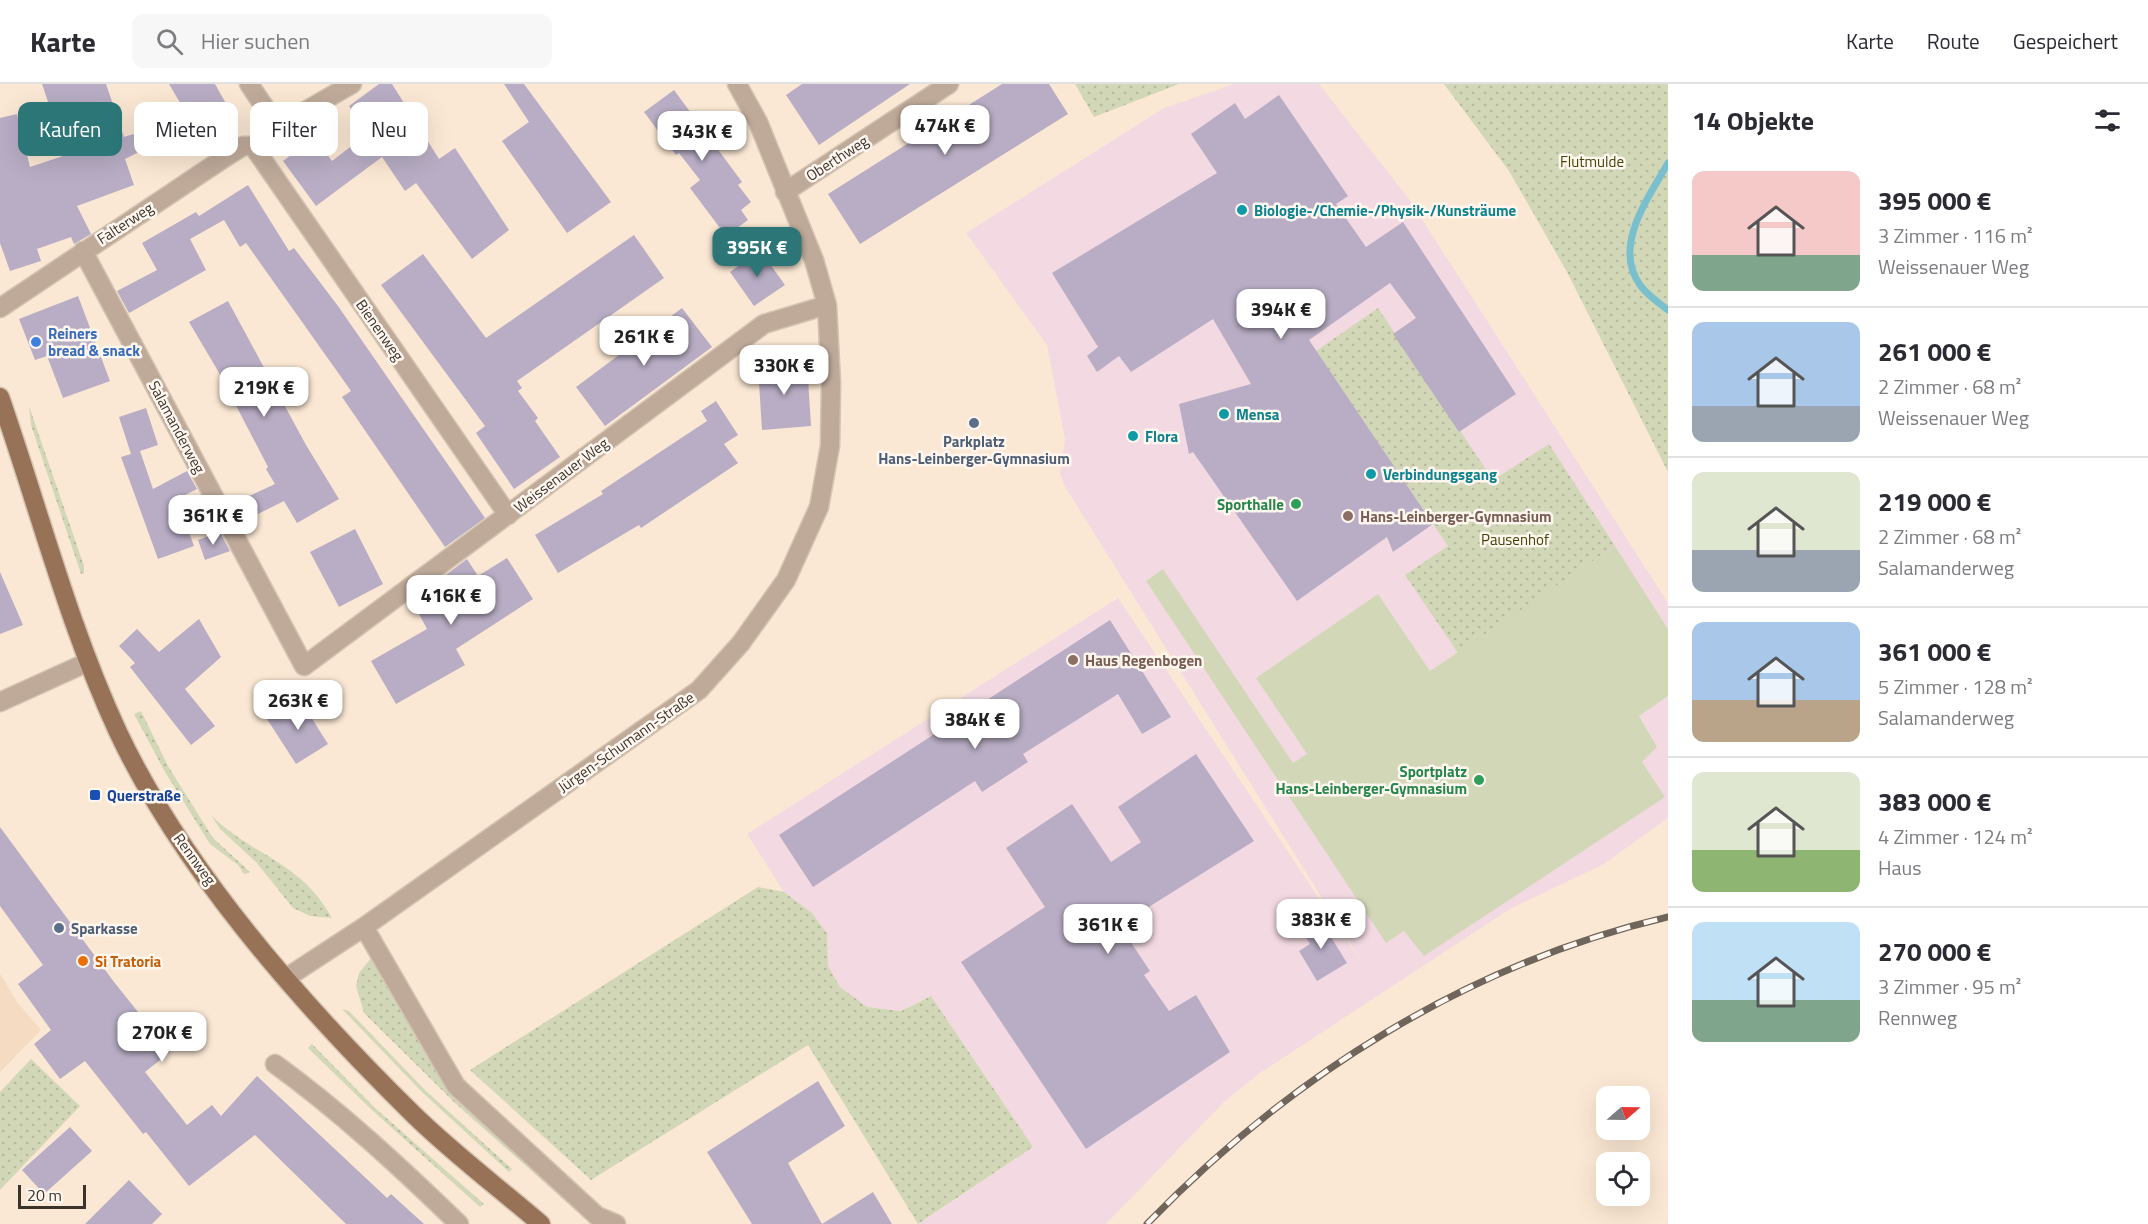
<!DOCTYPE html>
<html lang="de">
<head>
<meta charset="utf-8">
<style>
  body { margin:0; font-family:"Titillium Web",sans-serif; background:#f7f7f7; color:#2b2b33; height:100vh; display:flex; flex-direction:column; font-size:22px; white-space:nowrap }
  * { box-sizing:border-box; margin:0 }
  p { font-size:20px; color:#7c7c81 }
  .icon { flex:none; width:33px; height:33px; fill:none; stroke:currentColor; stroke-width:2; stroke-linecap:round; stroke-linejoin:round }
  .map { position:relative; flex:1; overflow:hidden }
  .details { display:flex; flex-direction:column; background:#fff; width:480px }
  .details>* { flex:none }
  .hud { position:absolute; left:18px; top:18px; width:570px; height:54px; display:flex; gap:12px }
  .needle { width:39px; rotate:70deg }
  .fabs { position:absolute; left:1596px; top:1002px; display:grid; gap:12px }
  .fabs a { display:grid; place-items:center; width:54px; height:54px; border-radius:12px; background:#fff; box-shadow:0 6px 24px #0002; font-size:30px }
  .scale { position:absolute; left:18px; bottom:15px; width:68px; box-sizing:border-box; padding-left:6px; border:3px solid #3a332b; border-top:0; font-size:16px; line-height:21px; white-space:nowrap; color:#3a332b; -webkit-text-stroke:4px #fff7ef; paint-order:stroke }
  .price { position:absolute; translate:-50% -51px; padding:0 14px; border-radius:12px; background:#fff; color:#222; font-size:20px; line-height:39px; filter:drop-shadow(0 2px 3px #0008) }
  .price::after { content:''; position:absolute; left:50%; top:36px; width:18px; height:14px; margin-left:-9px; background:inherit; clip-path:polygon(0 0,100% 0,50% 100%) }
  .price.active { background:#2c7678; color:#fff }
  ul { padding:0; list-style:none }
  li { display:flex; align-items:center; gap:18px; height:150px; padding:0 24px }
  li+li { border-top:2px solid #e1e1e2 }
  li span { display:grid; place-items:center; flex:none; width:168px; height:120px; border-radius:12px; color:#555 }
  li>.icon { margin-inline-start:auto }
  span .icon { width:72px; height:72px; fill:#fffc; stroke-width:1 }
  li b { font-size:26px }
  h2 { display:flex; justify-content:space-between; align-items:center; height:72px; padding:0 24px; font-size:26px }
  .pill { padding:0 21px; border-radius:12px; background:#fff; box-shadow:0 6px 24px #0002; font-size:21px; line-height:54px }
  .pill.active { background:#2c7678; color:#fff }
  header { display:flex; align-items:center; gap:36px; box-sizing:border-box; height:84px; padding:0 30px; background:#fff; border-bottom:2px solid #e1e1e2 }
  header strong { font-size:28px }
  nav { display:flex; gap:33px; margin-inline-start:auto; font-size:21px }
  .search { width:420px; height:54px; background:#f7f7f7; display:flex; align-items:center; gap:15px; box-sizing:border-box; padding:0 21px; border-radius:12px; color:#7c7c81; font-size:22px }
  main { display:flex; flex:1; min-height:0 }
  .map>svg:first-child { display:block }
  .built { fill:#f4dbc2 }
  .education { fill:#f3dae2 }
  .green { fill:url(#green-dots) }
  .pitch { fill:#d2d8b7 }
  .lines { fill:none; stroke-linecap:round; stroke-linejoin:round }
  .stream { stroke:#7abfce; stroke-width:7 }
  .building { fill:#b8adc4 }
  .minor-casing { stroke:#d4c4b2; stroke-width:21 }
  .major-casing { stroke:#d4c4b2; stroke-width:21 }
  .minor { stroke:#bfaa9a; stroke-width:18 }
  .major { stroke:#977256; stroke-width:18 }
  .rail-casing { stroke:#6f655a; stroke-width:7 }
  .rail { stroke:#fff7ef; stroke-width:4.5; stroke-dasharray:14; stroke-linecap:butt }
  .culture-dot { fill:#0f9aa8; stroke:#fff7ef; stroke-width:2 }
  .shop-dot { fill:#3f7fe0; stroke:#fff7ef; stroke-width:2 }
  .service-dot { fill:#5c6f8a; stroke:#fff7ef; stroke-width:2 }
  .leisure-dot { fill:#2e9e5b; stroke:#fff7ef; stroke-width:2 }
  .education-dot { fill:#8d6e63; stroke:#fff7ef; stroke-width:2 }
  .transit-dot { fill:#1a4fb4; stroke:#fff7ef; stroke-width:2 }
  .food-dot { fill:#e8710a; stroke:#fff7ef; stroke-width:2 }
  .labels { text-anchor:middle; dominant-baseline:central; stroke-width:5; stroke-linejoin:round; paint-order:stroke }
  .street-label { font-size:15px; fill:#3a332b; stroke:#fff7ef }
  .park-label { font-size:15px; fill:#404606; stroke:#fff7ef }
  .culture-label { font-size:15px; font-weight:bold; fill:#0d838f; stroke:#fff7ef; text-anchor:start }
  .shop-label { font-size:15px; font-weight:bold; fill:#366cbe; stroke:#fff7ef; text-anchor:start }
  .service-label { font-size:15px; font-weight:bold; fill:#4e5e75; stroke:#fff7ef }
  .leisure-label { font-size:15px; font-weight:bold; fill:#27864d; stroke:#fff7ef; text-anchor:end }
  .education-label { font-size:15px; font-weight:bold; fill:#785e54; stroke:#fff7ef; text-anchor:start }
  .transit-label { font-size:15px; font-weight:bold; fill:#164399; stroke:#fff7ef; text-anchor:start }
  .food-label { font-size:15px; font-weight:bold; fill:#c56008; stroke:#fff7ef; text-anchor:start }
</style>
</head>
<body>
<header>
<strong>Karte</strong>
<div class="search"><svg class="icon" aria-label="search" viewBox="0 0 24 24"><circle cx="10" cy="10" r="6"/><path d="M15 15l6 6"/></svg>Hier suchen</div>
<nav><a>Karte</a><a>Route</a><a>Gespeichert</a></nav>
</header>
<main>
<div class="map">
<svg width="1668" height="1140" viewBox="0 0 1668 1140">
  <defs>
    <pattern id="green-dots" width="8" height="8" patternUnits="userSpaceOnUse" patternTransform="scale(1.5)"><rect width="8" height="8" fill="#d2d8b7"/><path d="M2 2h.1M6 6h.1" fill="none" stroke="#b5ba9e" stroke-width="1.8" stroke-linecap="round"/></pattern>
  </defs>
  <rect width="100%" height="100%" fill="#fbe8d4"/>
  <path class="built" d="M0,890L17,918L41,946L0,988Z"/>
  <path class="education" d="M1234,0H1319L1409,115L1668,519V734L1604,780L1510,825L1260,989L1224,1018L1106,1140H919L1033,1063L931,912L900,927L867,923L840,903L828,882L827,849L812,829L784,808L747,750L1118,514L1365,883L1064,401L1060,389L1065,355L1047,261L966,149L1164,24Z"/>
  <path class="green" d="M1075,0H1179L1094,33Z
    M1444,0H1668V388L1567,188L1509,87Z
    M1378,224L1493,396L1549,360L1615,462L1458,569L1405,491L1448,462L1316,267Z
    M29,322L84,482V489L81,490L31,341Z
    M141,627L168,682L213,754L250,788L244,790L238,781L210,760L165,688L134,630Z
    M211,731C252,772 301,777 332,834L310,832L293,824L256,778L220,745Z
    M758,803L784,808L812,829L827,849L828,882L840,903L867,923L901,927L931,912L1033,1063L918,1140L808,961L591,1096L470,986Z
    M375,869L439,986L577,1117L572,1123L455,1019L364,929L356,902L359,889Z
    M342,925L349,927L425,1006L512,1085L509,1088L422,1008Z
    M312,960L375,1024L484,1120L480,1123L373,1027L308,964Z
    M31,975L80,1022L0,1106V1008Z"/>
  <path class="pitch" d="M1615,462L1668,545V612L1639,632L1657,663L1642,678L1665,713L1424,872L1404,847L1386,859L1146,497L1163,485L1293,679L1307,670L1256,594L1378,510L1430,587Z"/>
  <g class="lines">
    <path class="stream" d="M1668,79C1649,113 1612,162 1640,201C1646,210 1659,219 1668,226"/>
  </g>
  <path class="building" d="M42,0H106L124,53L140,48L147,64L125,75L134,101L77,122L91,150L74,160L71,153L37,165L41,177L10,187L0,159V34L17,30L30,83L66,71Z
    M169,0H215L237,39L204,59Z
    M379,0H392L439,75L455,64L509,146L472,175L416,99L405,107L382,73L316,122L283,77L315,53L332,77L367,50L349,22Z
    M504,0H524L611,118L567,149L502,57L529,38Z
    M802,0H910L819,61L786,11Z
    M1002,0H1049L1068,30L860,160L828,110Z
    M674,6L742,98L738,101L751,118L741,126L748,136L726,152L690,104L700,96L679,69L676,71L644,28Z
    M1279,11L1348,112L1336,120L1366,163L1403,138L1516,310L1459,348L1393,250L1416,234L1390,199L1309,256L1433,440L1393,468L1387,453L1297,517L1193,368L1189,370L1179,320L1251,300L1213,235L1131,288L1119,272L1097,288L1087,272L1098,263L1052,189L1217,89L1191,50L1235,19L1245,35Z
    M248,101L289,167L294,164L338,222L485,434L445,463L342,313L351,307L246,159L240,163L224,136L190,155L206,186L129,229L117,207L157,186L142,159L196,128L199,132Z
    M634,151L664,194L517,297L522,304L518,307L538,334L535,337L560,373L514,405L476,349L485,342L381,201L423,170L486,254Z
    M760,166L785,201L754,222L730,188Z
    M78,212L110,297L63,314L47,272L35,276L19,235Z
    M228,217L306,361L339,415L297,439L284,417L256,431L247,413L275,400L266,385L268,383L218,287L189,238Z
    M682,224L712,263L605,342L576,303Z
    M807,279L811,342L762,346L758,283Z
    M716,317L738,351L724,360L738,379L641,444L639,441L558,489L535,451L603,410L601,407L707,337L701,327Z
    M146,324L158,361L140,367L153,405L187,387L197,405L177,415L194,462L158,475L121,373L131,370L119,333Z
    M355,445L383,500L339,523L310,468Z
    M220,448L230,467L205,476L198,456Z
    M507,474L533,515L456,565L465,581L396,620L371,577L427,545L419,530L441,517L431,502L467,475L478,492Z
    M0,488L23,541L0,550Z
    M199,535L221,573L185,605L215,642L191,661L130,583L135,579L119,562L137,545L159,568Z
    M1110,536L1171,633L1142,650L1118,610L1023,670L1028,678L982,708L975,697L813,803L779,751Z
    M299,614L328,660L296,680L267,635Z
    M1196,670L1254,757L1136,831L1132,860L1150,887L1144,891L1169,927L1196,911L1230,968L1086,1065L961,878L1045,823L1006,764L1072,720L1111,778L1141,758L1118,723Z
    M0,743L114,898L170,968L145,988L187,1041L212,1021L221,1032L257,992L387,1114L391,1110L424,1140H346L255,1051L189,1102L146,1048L143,1050L85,977L60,995L34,960L51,946L18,900L43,881L0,822Z
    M1318,832L1347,879L1317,897L1299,867L1310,860L1300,843Z
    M818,997L845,1042L788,1079L822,1140L873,1108L892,1140H752L707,1068Z
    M70,1043L92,1067L44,1110L22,1086Z
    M129,1096L162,1130L152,1140H85Z"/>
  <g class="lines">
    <defs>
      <path id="minor" d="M249,0L276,40L288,37L352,0
        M785,108L949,0
        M83,167L304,582L764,240L827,221
        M0,224L227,72L243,62H253L508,431
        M0,618L88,578
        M364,843L456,1002L597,1132L616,1140
        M286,894L364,843L699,606L741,559L786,496L819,423L830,362L831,299L827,221L814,176L758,38L737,0
        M275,980C341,1028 400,1083 459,1140"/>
      <path id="major" d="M0,313C39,425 68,540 118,648C183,786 305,924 414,1031C454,1070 499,1104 541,1140"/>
    </defs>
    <use href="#minor" class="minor-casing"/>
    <use href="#major" class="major-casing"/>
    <use href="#minor" class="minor"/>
    <use href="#major" class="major"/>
    <defs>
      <path id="rail" d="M1147,1140C1289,993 1467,880 1668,833"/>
    </defs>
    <use href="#rail" class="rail-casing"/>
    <use href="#rail" class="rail"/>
  </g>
  <g class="culture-dot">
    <circle cx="1242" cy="126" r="6"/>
    <circle cx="1224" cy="330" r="6"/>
    <circle cx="1133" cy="352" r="6"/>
    <circle cx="1371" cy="390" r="6"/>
  </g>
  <circle class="shop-dot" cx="36" cy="258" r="6"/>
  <g class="service-dot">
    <circle cx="974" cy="339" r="6"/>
    <circle cx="59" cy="844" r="6"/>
  </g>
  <g class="leisure-dot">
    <circle cx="1296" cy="420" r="6"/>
    <circle cx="1479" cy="696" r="6"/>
  </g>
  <g class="education-dot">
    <circle cx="1348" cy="432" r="6"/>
    <circle cx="1073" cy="576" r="6"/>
  </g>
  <rect class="transit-dot" x="89" y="705" width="12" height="12" rx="3"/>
  <circle class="food-dot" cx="83" cy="877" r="6"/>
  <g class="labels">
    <g class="street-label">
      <text transform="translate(837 74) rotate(-33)">Oberthweg</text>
      <text transform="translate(125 139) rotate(-33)">Falterweg</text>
      <text transform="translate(380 246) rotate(55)">Bienenweg</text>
      <text transform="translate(177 343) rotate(62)">Salamanderweg</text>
      <text transform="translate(561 391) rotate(-37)">Weissenauer Weg</text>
      <text transform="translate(626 658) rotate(-35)">Jürgen-Schumann-Straße</text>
      <text transform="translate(195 775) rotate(54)">Rennweg</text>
    </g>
    <g class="park-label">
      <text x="1592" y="77">Flutmulde</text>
      <text x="1515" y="455">Pausenhof</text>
    </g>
    <g class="culture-label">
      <text x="1254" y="126">Biologie-/Chemie-/Physik-/Kunsträume</text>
      <text x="1236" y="330">Mensa</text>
      <text x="1145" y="352">Flora</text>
      <text x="1383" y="390">Verbindungsgang</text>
    </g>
    <g class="shop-label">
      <text x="48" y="249">Reiners<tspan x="48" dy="17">bread &amp; snack</tspan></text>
    </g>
    <g class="service-label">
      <text x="974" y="357">Parkplatz<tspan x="974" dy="17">Hans-Leinberger-Gymnasium</tspan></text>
      <text x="71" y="844" text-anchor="start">Sparkasse</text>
    </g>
    <g class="leisure-label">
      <text x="1284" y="420">Sporthalle</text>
      <text x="1467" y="687">Sportplatz<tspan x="1467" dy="17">Hans-Leinberger-Gymnasium</tspan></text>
    </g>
    <g class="education-label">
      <text x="1360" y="432">Hans-Leinberger-Gymnasium</text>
      <text x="1085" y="576">Haus Regenbogen</text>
    </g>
    <g class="transit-label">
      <text x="107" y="711">Querstraße</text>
    </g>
    <g class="food-label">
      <text x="95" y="877">Si Tratoria</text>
    </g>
  </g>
</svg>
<div class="fabs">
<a><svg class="needle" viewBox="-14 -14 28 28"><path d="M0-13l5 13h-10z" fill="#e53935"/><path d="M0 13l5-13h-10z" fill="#7c7c81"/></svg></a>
<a><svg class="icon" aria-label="locate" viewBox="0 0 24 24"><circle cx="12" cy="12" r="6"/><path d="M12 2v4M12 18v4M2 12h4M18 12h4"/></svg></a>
</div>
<div class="scale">20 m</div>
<b class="price" style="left:945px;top:72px">474K €</b>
<b class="price" style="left:702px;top:78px">343K €</b>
<b class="price active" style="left:757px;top:194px">395K €</b>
<b class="price" style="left:1281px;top:256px">394K €</b>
<b class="price" style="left:644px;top:283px">261K €</b>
<b class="price" style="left:784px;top:312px">330K €</b>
<b class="price" style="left:264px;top:334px">219K €</b>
<b class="price" style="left:213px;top:462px">361K €</b>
<b class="price" style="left:451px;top:542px">416K €</b>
<b class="price" style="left:298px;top:647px">263K €</b>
<b class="price" style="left:975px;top:666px">384K €</b>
<b class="price" style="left:1321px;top:866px">383K €</b>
<b class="price" style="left:1108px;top:871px">361K €</b>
<b class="price" style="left:162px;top:979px">270K €</b>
<div class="hud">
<a class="pill active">Kaufen</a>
<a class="pill">Mieten</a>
<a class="pill">Filter</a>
<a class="pill">Neu</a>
</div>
</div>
<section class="details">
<h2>14 Objekte<svg class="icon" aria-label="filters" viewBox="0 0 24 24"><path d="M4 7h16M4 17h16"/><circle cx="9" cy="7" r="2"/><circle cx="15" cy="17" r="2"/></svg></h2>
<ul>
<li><span style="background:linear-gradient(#f6c9c9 70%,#7fa58c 0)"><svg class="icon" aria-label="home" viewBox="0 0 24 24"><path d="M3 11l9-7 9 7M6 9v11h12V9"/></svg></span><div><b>395 000 €</b><p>3 Zimmer · 116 m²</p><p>Weissenauer Weg</p></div></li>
<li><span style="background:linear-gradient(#a9c7e8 70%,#9aa5b1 0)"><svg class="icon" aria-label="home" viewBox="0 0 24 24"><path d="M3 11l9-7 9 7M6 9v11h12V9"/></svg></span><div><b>261 000 €</b><p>2 Zimmer · 68 m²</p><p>Weissenauer Weg</p></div></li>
<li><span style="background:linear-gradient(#dfe7d0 65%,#9aa5b1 0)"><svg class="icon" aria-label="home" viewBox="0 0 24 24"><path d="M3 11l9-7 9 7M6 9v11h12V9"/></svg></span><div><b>219 000 €</b><p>2 Zimmer · 68 m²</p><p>Salamanderweg</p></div></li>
<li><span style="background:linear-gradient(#a9c7e8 65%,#b9a48a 0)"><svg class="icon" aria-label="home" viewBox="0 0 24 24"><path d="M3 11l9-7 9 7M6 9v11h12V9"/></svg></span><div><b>361 000 €</b><p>5 Zimmer · 128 m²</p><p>Salamanderweg</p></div></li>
<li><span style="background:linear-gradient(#dfe7d0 65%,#8fb573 0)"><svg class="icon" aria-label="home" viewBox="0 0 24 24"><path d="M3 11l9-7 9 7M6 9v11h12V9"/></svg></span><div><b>383 000 €</b><p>4 Zimmer · 124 m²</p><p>Haus</p></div></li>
<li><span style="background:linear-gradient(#bfe0f5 65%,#7fa58c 0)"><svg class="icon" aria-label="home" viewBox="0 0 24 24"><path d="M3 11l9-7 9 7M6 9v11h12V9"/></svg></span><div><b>270 000 €</b><p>3 Zimmer · 95 m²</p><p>Rennweg</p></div></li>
</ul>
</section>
</main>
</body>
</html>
